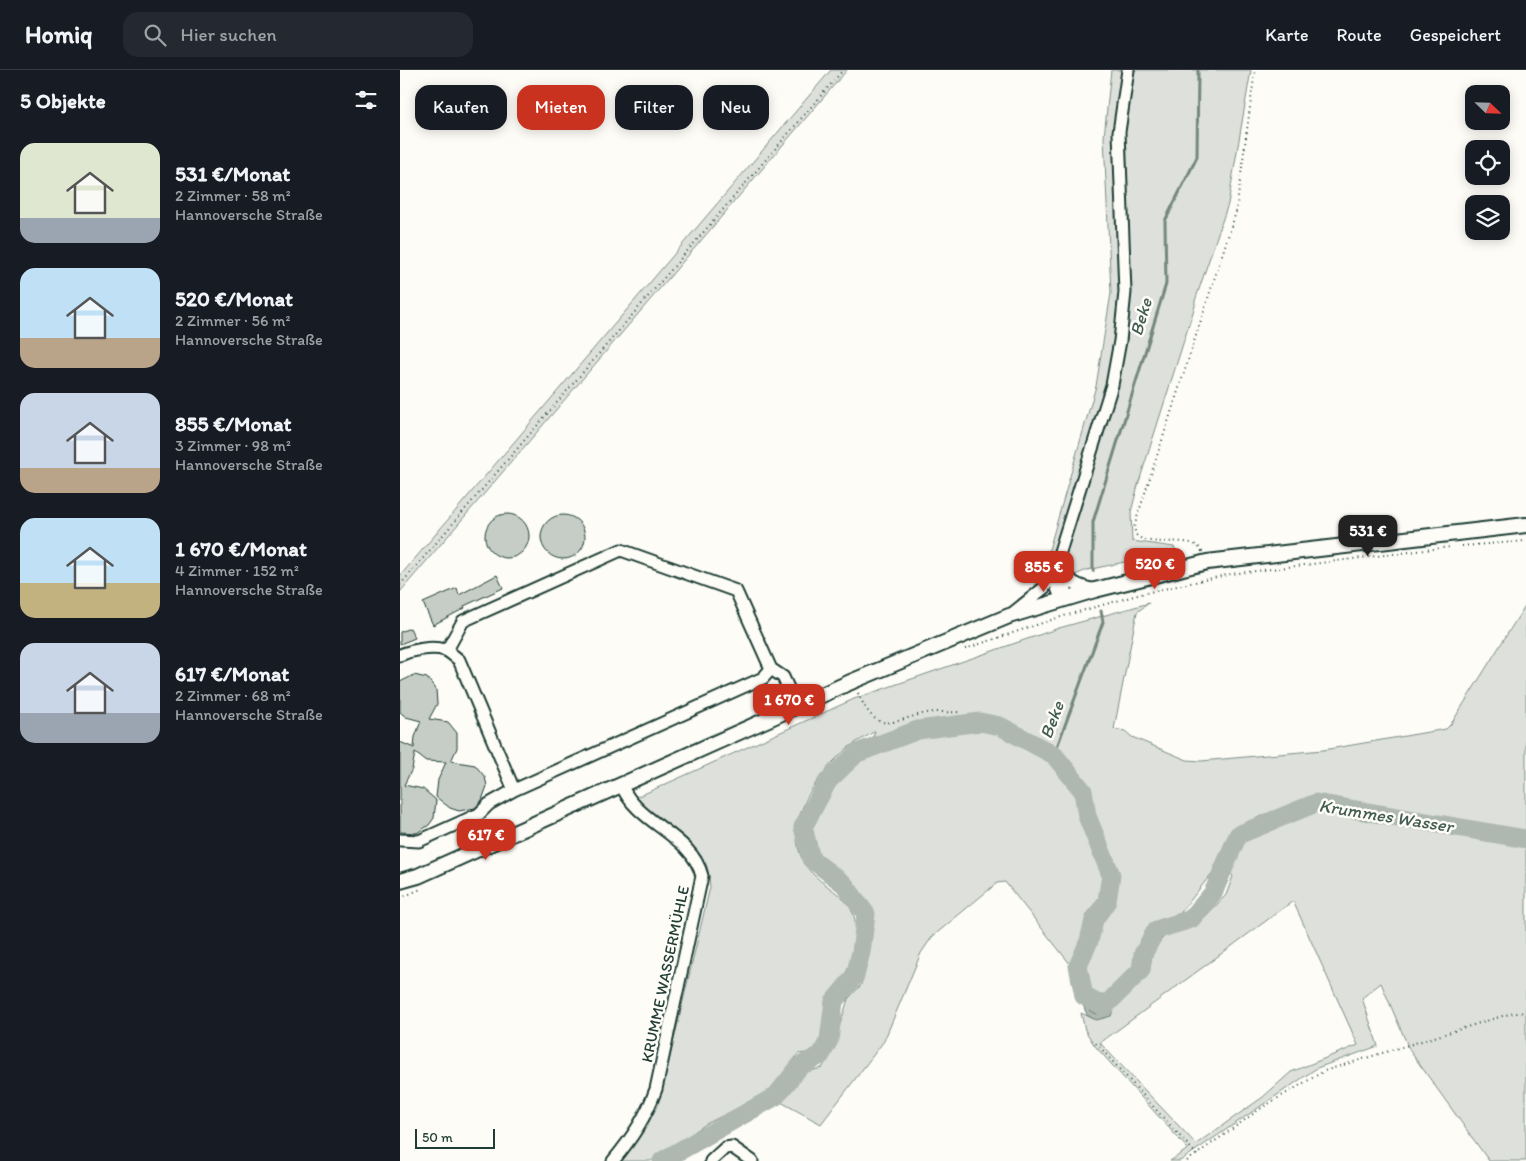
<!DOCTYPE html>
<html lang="de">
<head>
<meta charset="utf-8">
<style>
  body { margin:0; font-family:Itim,sans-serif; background:#242831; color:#f1f3f6; height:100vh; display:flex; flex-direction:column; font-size:19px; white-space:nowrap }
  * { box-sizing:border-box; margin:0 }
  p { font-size:16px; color:#9ea1a6 }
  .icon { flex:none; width:28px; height:28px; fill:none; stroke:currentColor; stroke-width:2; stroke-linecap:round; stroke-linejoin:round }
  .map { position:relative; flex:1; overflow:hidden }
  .sheet { display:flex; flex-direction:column; background:#171b24; width:400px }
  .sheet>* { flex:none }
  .banner { position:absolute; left:15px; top:15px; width:475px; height:45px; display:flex; gap:10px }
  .needle { width:32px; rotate:113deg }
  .controls { position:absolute; left:1065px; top:15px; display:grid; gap:10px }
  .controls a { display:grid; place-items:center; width:45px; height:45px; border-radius:10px; background:#171b24; box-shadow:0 2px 12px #0003; font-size:25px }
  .scale { position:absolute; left:15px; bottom:12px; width:80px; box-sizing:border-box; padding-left:5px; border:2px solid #1f3d34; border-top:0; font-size:14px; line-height:18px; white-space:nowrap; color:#1f3d34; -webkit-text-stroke:4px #fdfcf7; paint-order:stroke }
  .price { position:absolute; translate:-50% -42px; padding:0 11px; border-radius:10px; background:#c8321e; color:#fff; font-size:16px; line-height:32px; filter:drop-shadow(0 1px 2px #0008) }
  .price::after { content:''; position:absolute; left:50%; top:30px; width:15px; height:11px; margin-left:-8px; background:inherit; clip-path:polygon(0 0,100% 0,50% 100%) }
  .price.active { background:#222; color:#fff }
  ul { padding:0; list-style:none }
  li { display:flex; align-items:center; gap:15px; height:125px; padding:0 20px }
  li span { display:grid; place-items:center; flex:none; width:140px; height:100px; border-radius:15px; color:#555 }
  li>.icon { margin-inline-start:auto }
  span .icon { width:60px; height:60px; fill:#fffc; stroke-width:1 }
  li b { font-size:21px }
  h2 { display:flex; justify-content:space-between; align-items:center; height:60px; padding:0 20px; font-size:21px }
  .chip { padding:0 18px; border-radius:15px; background:#171b24; box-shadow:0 2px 12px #0003; font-size:18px; line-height:45px }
  .chip.active { background:#c8321e; color:#fff }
  header { display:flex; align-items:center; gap:30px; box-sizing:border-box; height:70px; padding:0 25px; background:#171b24; border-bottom:1px solid #363941 }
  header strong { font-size:24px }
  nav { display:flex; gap:28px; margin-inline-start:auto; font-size:18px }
  .search { width:350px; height:45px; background:#242831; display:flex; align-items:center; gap:12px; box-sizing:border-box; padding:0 18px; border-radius:15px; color:#9ea1a6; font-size:19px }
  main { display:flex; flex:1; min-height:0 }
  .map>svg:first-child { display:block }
  .green { fill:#dde0db; stroke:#7e8e88; fill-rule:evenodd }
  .water { fill:#aeb8b1; stroke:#75877f }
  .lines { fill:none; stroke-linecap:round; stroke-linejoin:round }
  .shore { stroke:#586e66; stroke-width:1 }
  .stream { stroke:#75877f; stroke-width:3 }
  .river { stroke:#aeb8b1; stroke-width:19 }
  .building { fill:#c6cdc7; stroke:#1f3d34 }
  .minor-casing { stroke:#1f3d34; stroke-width:15 }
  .major-casing { stroke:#1f3d34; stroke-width:18 }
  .path { stroke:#1f3d34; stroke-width:2; stroke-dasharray:1 4; stroke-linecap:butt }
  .minor { stroke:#fdfcf7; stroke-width:11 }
  .major { stroke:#fdfcf7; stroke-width:14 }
  .labels { text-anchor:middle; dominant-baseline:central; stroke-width:5; stroke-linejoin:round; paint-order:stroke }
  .street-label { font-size:16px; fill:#1f3d34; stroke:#fdfcf7 }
  .water-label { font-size:18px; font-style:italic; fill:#435c53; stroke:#fdfcf7 }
</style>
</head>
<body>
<header>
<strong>Homiq</strong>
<div class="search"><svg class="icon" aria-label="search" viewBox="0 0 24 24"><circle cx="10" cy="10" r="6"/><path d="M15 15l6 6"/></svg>Hier suchen</div>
<nav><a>Karte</a><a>Route</a><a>Gespeichert</a></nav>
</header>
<main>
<section class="sheet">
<h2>5 Objekte<svg class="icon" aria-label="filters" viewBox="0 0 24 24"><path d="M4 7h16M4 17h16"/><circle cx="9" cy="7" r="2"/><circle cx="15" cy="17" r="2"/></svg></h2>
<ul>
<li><span style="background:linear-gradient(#dfe7d0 75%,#9aa5b1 0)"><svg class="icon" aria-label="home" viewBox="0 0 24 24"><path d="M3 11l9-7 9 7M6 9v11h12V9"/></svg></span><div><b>531 €/Monat</b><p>2 Zimmer · 58 m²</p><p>Hannoversche Straße</p></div></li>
<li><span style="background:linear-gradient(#bfe0f5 70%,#b9a48a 0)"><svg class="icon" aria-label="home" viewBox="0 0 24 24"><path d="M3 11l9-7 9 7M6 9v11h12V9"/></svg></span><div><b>520 €/Monat</b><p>2 Zimmer · 56 m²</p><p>Hannoversche Straße</p></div></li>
<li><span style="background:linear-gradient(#c9d6e8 75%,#b9a48a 0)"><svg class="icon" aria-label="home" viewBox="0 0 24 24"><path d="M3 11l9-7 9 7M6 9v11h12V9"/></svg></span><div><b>855 €/Monat</b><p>3 Zimmer · 98 m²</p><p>Hannoversche Straße</p></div></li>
<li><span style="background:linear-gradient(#bfe0f5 65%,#c2b280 0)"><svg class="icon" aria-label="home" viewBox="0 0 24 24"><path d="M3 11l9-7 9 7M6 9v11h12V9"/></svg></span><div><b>1 670 €/Monat</b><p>4 Zimmer · 152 m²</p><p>Hannoversche Straße</p></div></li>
<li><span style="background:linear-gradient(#c9d6e8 70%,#9aa5b1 0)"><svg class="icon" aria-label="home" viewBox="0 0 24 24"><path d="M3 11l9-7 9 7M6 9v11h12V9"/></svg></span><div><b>617 €/Monat</b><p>2 Zimmer · 68 m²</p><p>Hannoversche Straße</p></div></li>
</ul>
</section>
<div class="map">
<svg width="1126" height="1091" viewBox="0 0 1126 1091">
  <rect width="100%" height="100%" fill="#fdfcf7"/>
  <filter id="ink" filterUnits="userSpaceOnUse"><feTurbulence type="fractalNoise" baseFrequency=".02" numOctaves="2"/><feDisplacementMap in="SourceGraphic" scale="10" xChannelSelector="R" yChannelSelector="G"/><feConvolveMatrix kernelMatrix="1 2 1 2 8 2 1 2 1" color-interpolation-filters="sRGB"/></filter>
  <g filter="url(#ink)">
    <path class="green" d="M431,0H447L0,522V506Z
      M711,0H851L828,134L795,231V236L738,415L731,442L732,471L774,477L777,481L687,500L619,529L633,519L642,504L696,316L711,223L704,67Z
      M749,533L737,542L714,659L725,661L732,667L787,690L801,691L923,680L1046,659L1051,654L1126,534V1091H1089L1010,981L981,913L962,928L978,976L917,998L780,1091H770L788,1079L695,976L685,960L681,943L696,950L711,946L715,933L749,903L753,880L767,863L797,855L826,825L833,806L820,793L778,846L757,853L739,875L735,899L708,924L693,927L690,919L605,812L597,813L532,867L521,883L484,971L421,1054L379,1031L402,1003L422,998L431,983L448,929L461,915L473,856L470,842L448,811L418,786L410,760L430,718L453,692L468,682L475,661C467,667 457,671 449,677C415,705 376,760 410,801C422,815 446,825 453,843C459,859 453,892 444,906C441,911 435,915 433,921C427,933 430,946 426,958C424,966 418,974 414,982L398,984L372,1021L306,1054L251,1091H220L247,1056L263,1016L310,817C309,810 309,801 306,794C291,765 256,754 237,727L454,629L659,558ZM893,831L958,975L891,1002L863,1027L796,1074L700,973Z"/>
    <path class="water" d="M716,918L723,925L715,933L711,946L696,950L687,945L683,935L690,919L693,927L708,924Z"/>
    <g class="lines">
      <path class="shore" d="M708,930L710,933L706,942L697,944L690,941L688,935L690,932Z"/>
      <path class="stream" d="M693,501V452L766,214L765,151L797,87L798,0
        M654,685L703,552L701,541"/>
      <path class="river" d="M262,1091L376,1026L400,996L421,985L429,970L434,931L455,906L461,882L466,844L444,814L411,789L403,757L428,711L457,683L518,660L580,652L600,656L654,685L683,721L687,746L711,805L707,831L694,850L689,871L678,896L684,926L704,937L741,900L743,884L756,860L791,849L813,823L838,765L916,733L1126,769"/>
    </g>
    <path class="building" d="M85 466a22 22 0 1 1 44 0a22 22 0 1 1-44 0Z
      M141 467a22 22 0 1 1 44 0a22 22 0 1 1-44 0Z
      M97,505L103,518L64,536L65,538L33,555L23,533L57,518L59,525Z
      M10,558L15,568L0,574V562Z
      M14,605L27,608L36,619L37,634L29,649L48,652L57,663V678L51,691L75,695L85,707L87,716L82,730L75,738L59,741L50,738L36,727L38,710L46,692L26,691L15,683L12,699L4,715L23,719L36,730L34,748L29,755L17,763L0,762V672L14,678L15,667L21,651L6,647L0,642V612Z"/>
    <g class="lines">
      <defs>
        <path id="minor" d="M660,487L666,518L664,529
          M664,503C673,515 682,517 695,520
          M653,504L658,521L664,529
          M614,542L644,518L653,504L712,315L720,271L725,222L719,62L728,0
          M47,580L63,551L221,480L336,521L371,599L383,607L397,637
          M0,585C12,580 32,576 45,580C50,582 55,587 59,590L114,720L89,734L79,744L19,771L0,770
          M114,720L363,608L371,599
          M213,1091C232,1068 246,1047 256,1019L302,806C291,763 237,755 221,714
          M311,1091L325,1078L332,1077L352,1091"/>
        <path id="major" d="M0,811L18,806L453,611L609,546L695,520L807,492L1126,455"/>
      </defs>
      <use href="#minor" class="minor-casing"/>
      <use href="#major" class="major-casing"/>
      <path class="path" d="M1062,476L1126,471
        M802,482C794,462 752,480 736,465L734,457L836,142L855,0
        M0,515L443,0
        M565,579L657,548L741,524L831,504L1050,477
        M458,623C478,668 491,650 527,643C537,641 549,643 559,642
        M0,828L21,819
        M696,973L797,1085
        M787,1091L863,1037L924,1001L1109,944L1126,942"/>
      <use href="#minor" class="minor"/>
      <use href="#major" class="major"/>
    </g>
  </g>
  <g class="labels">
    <g class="street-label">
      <text transform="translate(265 904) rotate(-78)">KRUMME WASSERMÜHLE</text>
    </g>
    <g class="water-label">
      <text transform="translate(741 247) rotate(-73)">Beke</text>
      <text transform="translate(652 650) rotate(-69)">Beke</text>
      <text transform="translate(986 746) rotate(9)">Krummes Wasser</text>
    </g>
  </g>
</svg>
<div class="controls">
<a><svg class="needle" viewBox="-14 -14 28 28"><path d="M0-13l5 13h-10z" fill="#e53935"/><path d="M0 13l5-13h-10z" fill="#9ea1a6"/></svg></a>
<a><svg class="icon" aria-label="locate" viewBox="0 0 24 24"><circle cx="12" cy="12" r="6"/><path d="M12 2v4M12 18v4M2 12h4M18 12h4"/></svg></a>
<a><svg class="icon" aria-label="layers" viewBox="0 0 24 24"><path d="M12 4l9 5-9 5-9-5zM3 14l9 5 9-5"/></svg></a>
</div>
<div class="scale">50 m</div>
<b class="price active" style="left:968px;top:487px">531 €</b>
<b class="price" style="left:755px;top:520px">520 €</b>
<b class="price" style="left:644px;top:523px">855 €</b>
<b class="price" style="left:389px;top:656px">1 670 €</b>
<b class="price" style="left:86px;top:791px">617 €</b>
<div class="banner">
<a class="chip">Kaufen</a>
<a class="chip active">Mieten</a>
<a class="chip">Filter</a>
<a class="chip">Neu</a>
</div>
</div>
</main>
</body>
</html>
